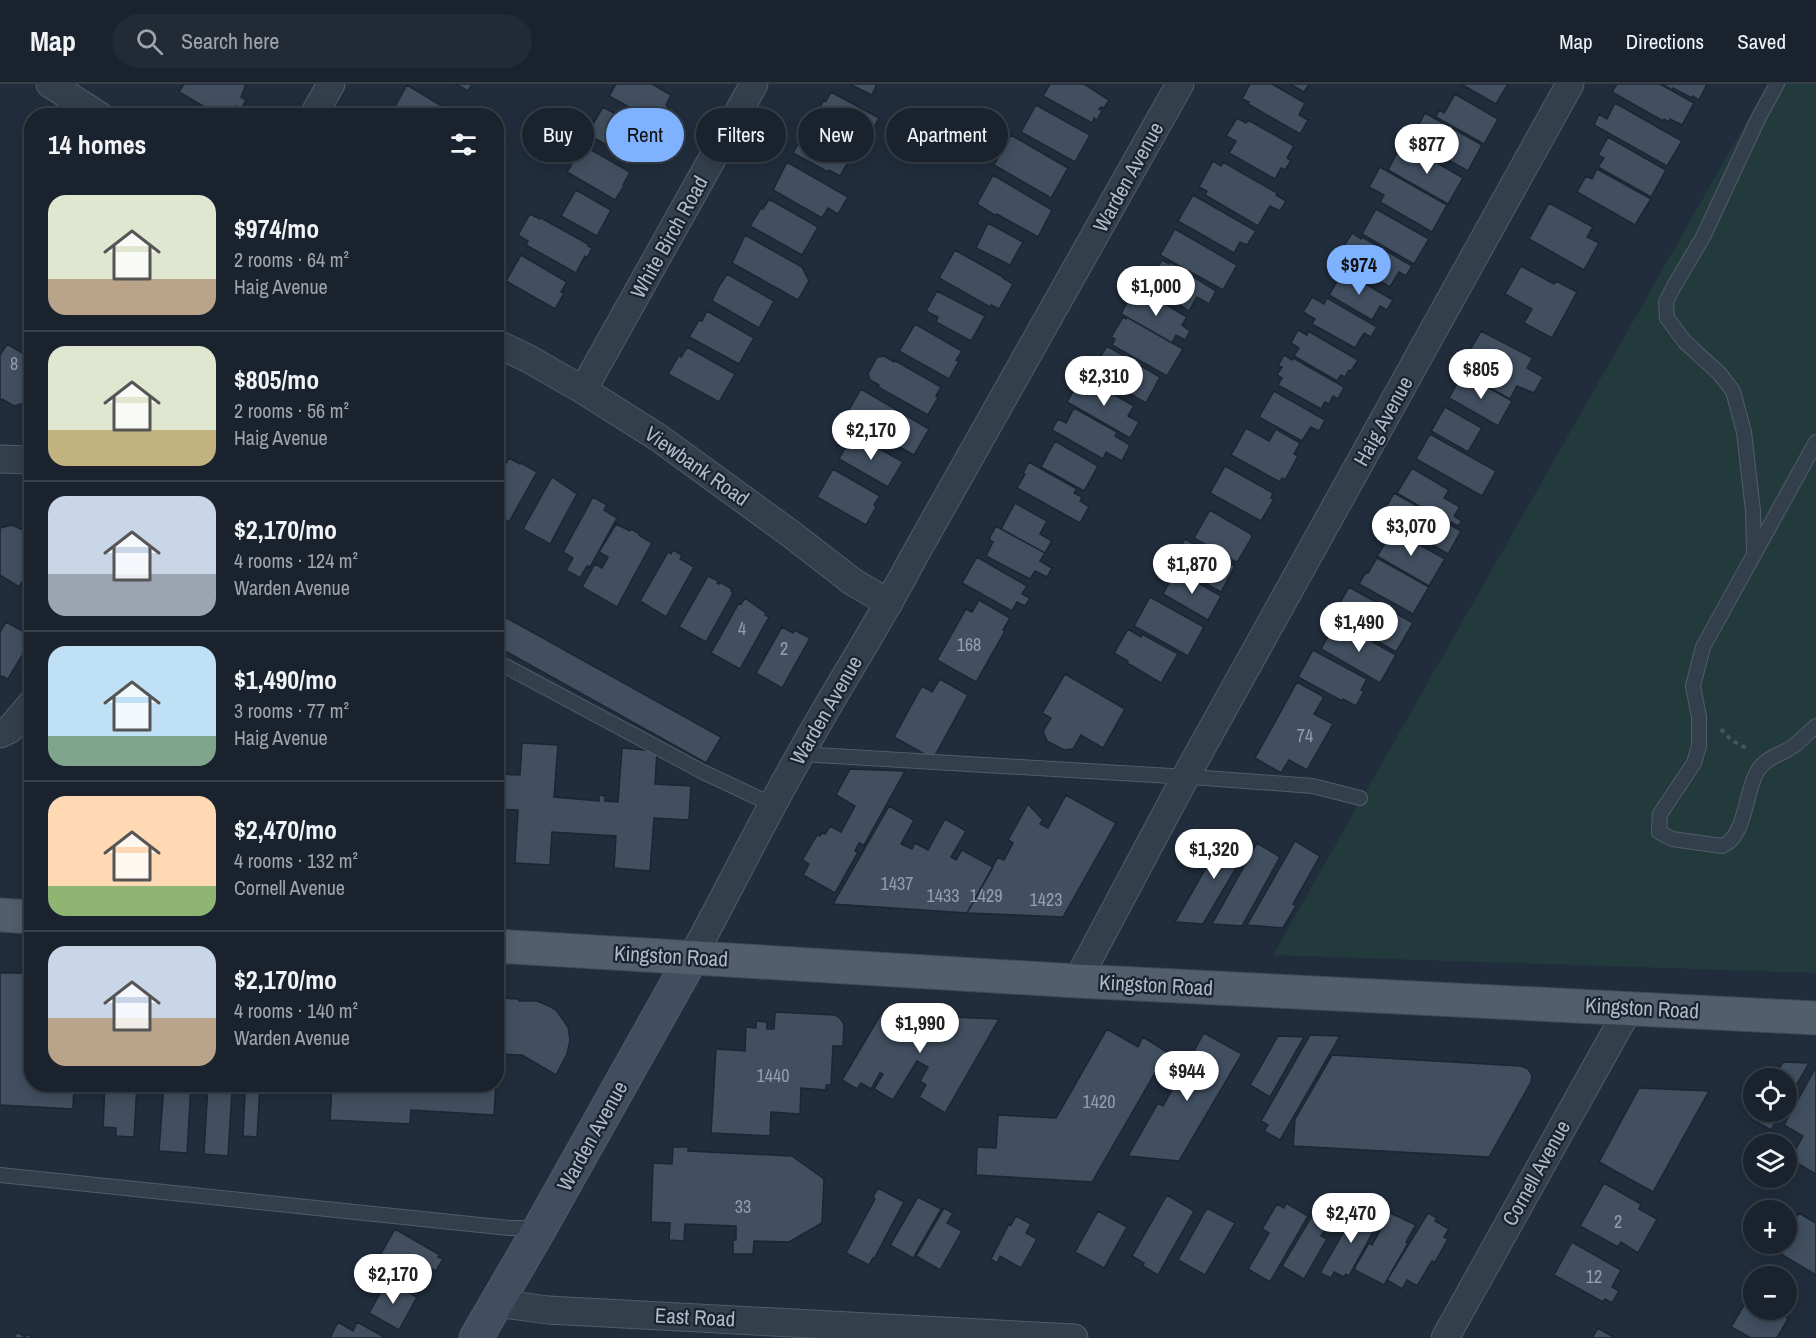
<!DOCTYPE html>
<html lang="en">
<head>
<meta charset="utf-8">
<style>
  body { margin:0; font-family:"Archivo Narrow",sans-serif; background:#222a35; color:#f1f3f6; height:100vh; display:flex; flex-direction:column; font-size:22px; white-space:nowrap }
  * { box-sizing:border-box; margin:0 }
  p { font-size:20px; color:#9fa4aa }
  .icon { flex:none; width:33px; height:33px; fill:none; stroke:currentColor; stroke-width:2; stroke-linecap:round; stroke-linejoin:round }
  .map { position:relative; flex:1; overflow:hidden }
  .panel { position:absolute; left:24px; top:24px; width:480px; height:984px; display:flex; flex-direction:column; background:#19222d; border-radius:24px; box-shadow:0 3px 15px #0003,0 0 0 2px #373f49 }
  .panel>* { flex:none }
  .banner { position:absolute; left:522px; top:24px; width:570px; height:54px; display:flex; gap:12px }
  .controls { position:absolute; left:1743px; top:984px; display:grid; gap:12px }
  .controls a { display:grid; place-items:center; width:54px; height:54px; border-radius:50%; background:#19222d; box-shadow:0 3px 15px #0003,0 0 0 2px #373f49; font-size:30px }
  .price { position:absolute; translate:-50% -51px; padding:0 14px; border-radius:21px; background:#fff; color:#222; font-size:20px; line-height:39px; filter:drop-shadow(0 2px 3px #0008) }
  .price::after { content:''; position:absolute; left:50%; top:36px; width:18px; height:14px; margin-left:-9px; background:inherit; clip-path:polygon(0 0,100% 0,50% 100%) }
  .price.current { background:#7eb2fe; color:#111 }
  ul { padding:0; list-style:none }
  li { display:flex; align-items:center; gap:18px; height:150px; padding:0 24px }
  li+li { border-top:2px solid #373f49 }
  li span { display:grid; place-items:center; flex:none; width:168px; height:120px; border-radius:18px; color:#555 }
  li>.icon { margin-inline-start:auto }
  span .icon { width:72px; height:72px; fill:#fffc; stroke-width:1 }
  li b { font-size:26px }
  h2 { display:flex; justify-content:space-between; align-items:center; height:72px; padding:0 24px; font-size:26px }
  .chip { padding:0 21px; border-radius:27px; background:#19222d; box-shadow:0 3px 15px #0003,0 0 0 2px #373f49; font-size:21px; line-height:54px }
  .chip.current { background:#7eb2fe; color:#111 }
  header { display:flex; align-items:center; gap:36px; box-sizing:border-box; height:84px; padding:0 30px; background:#19222d; border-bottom:2px solid #373f49 }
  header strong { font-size:28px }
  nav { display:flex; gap:33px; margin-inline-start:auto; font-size:21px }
  .search { width:420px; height:54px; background:#222a35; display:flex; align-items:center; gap:15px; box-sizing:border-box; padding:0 21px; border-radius:33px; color:#9fa4aa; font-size:22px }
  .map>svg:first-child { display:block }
  .green { fill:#233a3d }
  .building { fill:#414f60; stroke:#1c2632; stroke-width:1.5 }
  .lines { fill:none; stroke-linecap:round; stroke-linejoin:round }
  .lane-casing { stroke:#525c6a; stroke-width:16 }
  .street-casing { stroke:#525c6a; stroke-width:29 }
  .secondary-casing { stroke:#525c6a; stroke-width:35 }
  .primary-casing { stroke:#3e4855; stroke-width:35 }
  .path { stroke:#40575a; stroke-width:4; stroke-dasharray:4.5 4.5; stroke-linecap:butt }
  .lane { stroke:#343f4c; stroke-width:14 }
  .street { stroke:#343f4c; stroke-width:27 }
  .secondary { stroke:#424e5f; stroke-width:33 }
  .primary { stroke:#525e6c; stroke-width:33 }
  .labels { text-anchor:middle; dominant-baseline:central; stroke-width:4.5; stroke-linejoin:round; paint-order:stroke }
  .number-label { font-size:18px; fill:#949eae }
  .street-label { font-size:21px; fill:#afb9c8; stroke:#1a2430 }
</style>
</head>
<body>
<header>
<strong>Map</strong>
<div class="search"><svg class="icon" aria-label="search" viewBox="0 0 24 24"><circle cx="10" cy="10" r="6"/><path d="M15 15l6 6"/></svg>Search here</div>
<nav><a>Map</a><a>Directions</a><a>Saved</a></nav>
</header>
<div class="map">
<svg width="1816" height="1254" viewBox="0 0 1816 1254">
  <rect width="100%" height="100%" fill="#212d3c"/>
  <path class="green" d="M1768,0H1816V889L1273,871Z"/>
  <path class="building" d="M184,0H246L241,13L246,16L241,25L236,22L231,32H220L179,8Z
    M456,0H472L468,7Z
    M616,0H652L671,11L666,21L668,22L658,39L609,12Z
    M849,0H877L872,11Z
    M1050,0H1084L1109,16L1104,24L1101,23L1099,25L1102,27L1097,36L1094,34L1092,39L1043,12Z
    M1250,0H1272L1305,19L1299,31L1308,36L1300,50L1248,20L1249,18L1242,15Z
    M1290,0H1309L1304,8Z
    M1461,0H1508L1496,20Z
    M1617,0H1660L1694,19L1682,41L1670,35L1669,38L1664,35L1663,37L1612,8Z
    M1662,0H1707L1699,16L1693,12L1692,14L1673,4L1672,6Z
    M407,1L455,30L454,32H398L392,28Z
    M831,8L879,34L863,62L814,34L824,16L826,17Z
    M1455,10L1498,35L1484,60L1436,33L1439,26L1444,29Z
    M1615,19L1682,57L1667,82L1594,41L1599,30L1607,35Z
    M1036,21L1090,51L1075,78L1021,48Z
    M603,23L648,48L641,61L645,63L637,78L587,50Z
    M1425,29L1482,61L1468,87L1411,55Z
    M1237,34L1246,39L1248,36L1294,62L1287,74L1291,77L1285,86L1281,84L1275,95L1229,69L1236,57L1226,52Z
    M807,43L842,63L852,71L840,92L829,86L828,88L793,69Z
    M1011,51L1068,84L1051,114L994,81Z
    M1608,53L1666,86L1651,113L1598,83L1604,74L1598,71Z
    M583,61L630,88L623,101L624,102L615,116L567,88Z
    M1412,64L1463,94L1448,120L1388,86L1397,69L1407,74Z
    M1213,77L1221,82L1223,78L1277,109L1276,111L1286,117L1280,127L1270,122L1258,142L1205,111L1207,107L1199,103Z
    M787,78L848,113L838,130L828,124L822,134L773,106Z
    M1380,83L1447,121L1432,148L1380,118L1384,111L1369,103Z
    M1597,85L1651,115L1635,141L1577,108L1586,92L1592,95Z
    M993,91L1052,126L1038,153L997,130L996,132L977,120Z
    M576,106L611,126L597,152L561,132Z
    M1193,111L1256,147L1247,161L1240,158L1234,169L1178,137Z
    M769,115L818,143L802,171L750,142L761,124L763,125Z
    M1549,119L1593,143L1587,153L1599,159L1584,186L1529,155Z
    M1376,125L1429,155L1414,180L1362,150Z
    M530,130L540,135L541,134L588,160V162L592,164L587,174L585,172L576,189L526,161L528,157L518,151Z
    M988,139L1023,158L1010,181L976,164Z
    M1175,145L1237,181L1223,206L1160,171Z
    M1352,149L1361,155L1362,153L1412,182L1406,192L1399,188L1390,203L1348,179L1349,177L1338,172Z
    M745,151L802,183L809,197L798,216L732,179Z
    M955,166L1003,193V194L1013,200L999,225L991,221L990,223L939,194Z
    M521,171L567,198L561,208L564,209L555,225L506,197Z
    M1162,176L1169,180L1170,178L1216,207L1209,220L1197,213L1189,227L1154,205L1155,204L1148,200Z
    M1521,182L1554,200L1556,197L1577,208L1552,254L1524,239L1532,225L1505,210Z
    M1343,187L1393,216L1387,226L1380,222L1372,236L1329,211Z
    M727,190L774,217L759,244L712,217L719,202Z
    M937,207L985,232L971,257L936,238L938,233L926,227Z
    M1143,207L1187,233L1182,241L1190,247L1185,256L1176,251L1172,259L1121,230L1130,213L1138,217Z
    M1312,213L1324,220L1327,214L1377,243L1371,253L1364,249L1355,264L1312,240L1315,235L1303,228Z
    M707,227L754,254L739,280L689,253L699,236L702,237Z
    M1123,233L1126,235L1127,233L1183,265L1167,292L1112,261L1115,255L1111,253Z
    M915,240L962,267L956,276L959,277L949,295L899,267Z
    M1298,246L1307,251L1308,247L1358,276L1351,287L1349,286L1345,293L1341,291L1337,297L1294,272L1299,264L1291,259Z
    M1481,247L1533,274L1527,284L1543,293L1534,309L1517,302L1510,315L1468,292L1470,288L1460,283Z
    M7,260L31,274L32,273V317L14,322L2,315L0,316V271Z
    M1107,262L1160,293L1146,319L1086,285L1092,274L1098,277Z
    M687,263L735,290L719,318L668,290L679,271L681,273Z
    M1284,271L1292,276L1293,274L1344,303L1338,315L1333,312L1329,320L1325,318L1321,325L1278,301L1282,294L1277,291L1282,283L1278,282Z
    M884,272L894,278V276L941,303L936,312L938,314L928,331L878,303L879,301L870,296L868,290L877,273Z
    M1463,289L1512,317L1498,342L1449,314Z
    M1082,292L1134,322L1128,332L1139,338L1130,354L1067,318Z
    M861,305L929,345L914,371L845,333Z
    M1274,307L1325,336L1319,347L1311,343L1302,357L1259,333Z
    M1445,323L1482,344L1468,368L1431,347Z
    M1074,324L1117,348L1115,352L1130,361L1122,377L1106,368L1103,375L1052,346L1058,335L1066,339Z
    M1246,344L1269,357L1276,345L1300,359L1294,370L1298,372L1285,396L1282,394L1280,398L1231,371Z
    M853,350L903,378L888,403L839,375Z
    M1430,350L1496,387L1482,412L1416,375Z
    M1055,357L1098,382L1084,407L1041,383Z
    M509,374L520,380L521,379L537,388L509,438L496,430V397Z
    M1029,378L1077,405L1074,409L1082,413L1080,417L1089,423L1080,439L1017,404L1025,390L1023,389Z
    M1225,382L1273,409L1271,414L1274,415L1261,437L1210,409Z
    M1412,384L1449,406L1444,414L1460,423L1454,432L1462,437L1458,442L1451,438L1450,440L1397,409Z
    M833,385L880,412L874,421L876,423L866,441L817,413Z
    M552,393L577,410L550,460L523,445Z
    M1394,409L1461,447L1448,470L1382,431Z
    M593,413L607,421L604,426L617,434L590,483L587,482L580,494L566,486L573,474L563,468Z
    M1015,419L1047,437L1040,450L1052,457L1045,469L1001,445Z
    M1210,426L1251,450L1252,453L1238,477L1236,478L1194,454Z
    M616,440L630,447L631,445L640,450L639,451L652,459L617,523L582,503L595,480L602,484L608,473L599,468Z
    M12,441L25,447L32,446V494L26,491L19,503L0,491V444Z
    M996,442L1045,469L1040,477L1052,484L1047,493L1035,487L1030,495L986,472L993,458L989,455Z
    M1390,444L1445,475L1429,502L1377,472L1386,458L1383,457Z
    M1185,455L1235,482L1221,508L1186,489V487L1171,479Z
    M673,466L682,471L680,475L694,483L666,533L640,517L668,468L671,470Z
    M977,473L1027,502L1022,510L1030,514L1025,522L1017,518L1012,527L962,499Z
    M1377,474L1429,503L1413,530L1359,500L1366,488L1368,489Z
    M1176,486L1221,512L1208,536L1163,510Z
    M708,492L718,497L717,499L719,500L720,498L732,505L731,507L733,509L706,558L679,543Z
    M1349,503L1413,539L1396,568L1333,531Z
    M1150,513L1204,543L1188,572L1134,542Z
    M745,514L766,529L765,531L769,533L740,585L711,569L739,519L741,520Z
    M979,516L1010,534L1003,546L1005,547L976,598L937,576L966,525L972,528Z
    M496,528L721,653L706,679L496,562Z
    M6,538L32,552V555L8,595L2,592L0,593V548Z
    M1341,540L1396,571L1380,599L1321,565L1331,547L1336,550Z
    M782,543L793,549L794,546L810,554L782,604L756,589Z
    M1128,545L1141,553L1142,550L1178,570L1161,599L1127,579L1128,577L1114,569Z
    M1313,566L1367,595L1361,606L1364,607L1356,622L1343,615L1342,617L1298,593Z
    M1065,590L1125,625L1103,664L1081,651L1073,665L1064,666L1047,657L1043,647L1051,634L1042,629Z
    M940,595L968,611L933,675L894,653L922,602L932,608Z
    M1297,598L1324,613L1314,630L1333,640L1307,686L1289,676L1281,689L1255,674Z
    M522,659L558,661L554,713L599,717V711L605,712V717L618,718L622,664L657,667L655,700L691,702L689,736L654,734L650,787L614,784L616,752L552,748L550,781L515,779L518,726L496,725V690L520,691Z
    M850,685L905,687L864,761L859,759L855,767L858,768L835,809L803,791L809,780L802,776L817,751L820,752L822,749L825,750L830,742L841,748L855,722L836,711Z
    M1066,711L1116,739L1063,833L967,829L998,773L1004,776L1013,759L1008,756L1028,720L1043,736L1040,740L1048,744Z
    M889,722L914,736L901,760L912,765L915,759L928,766L945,735L966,747L951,773L956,776L962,766L993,783L967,829L833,820Z
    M1226,749L1241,758L1244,753L1252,757L1203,840L1175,838Z
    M1295,757L1320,772L1293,820L1296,822L1283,844L1247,841Z
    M1257,759L1280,773L1242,842L1212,840Z
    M0,889H32V1000H74L73,1025L0,1021Z
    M496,913L501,914L496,994Z
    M501,914L519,915V917H537L549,922L556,926L564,937L568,943L570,956L567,970L556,991L522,971L498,970Z
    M775,928L835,931L840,934L844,940L843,962H833L831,1001H826V1006L801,1004L800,1030L771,1028L770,1052L711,1049L716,965L745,967L746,943L756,944V937L767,938V945H774Z
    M881,930L999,935L945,1029L919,1013L926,1001L920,997L928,983L917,977L893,1016L874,1005L883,990L880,989L871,1005L861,999L857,1005L842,996Z
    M1107,945L1138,963L1143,953L1167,968L1092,1098L976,1091L977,1063L996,1064L998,1031L1056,1034Z
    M1204,949L1242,970L1179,1077L1128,1072L1158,1019L1163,1022Z
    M1310,951L1340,952L1280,1056L1264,1047L1268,1041L1261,1037Z
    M1278,952L1304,953L1270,1013L1250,1001Z
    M1332,971L1521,982L1528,985L1532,991L1531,998L1489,1073L1293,1062L1295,1035Z
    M1783,978L1809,979L1786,1019V994H1774Z
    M1816,983V1090L1790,1075L1803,1052L1784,1041Z
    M105,1000H137L134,1053L116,1052V1044L103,1043Z
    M164,1000H191L187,1069L159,1067Z
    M208,1000H260L257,1053L243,1052L245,1008L232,1007L228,1072L204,1070Z
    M288,1000H296V1009H288Z
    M332,1000H496L494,1031L411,1026L410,1040L330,1036Z
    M1639,1004L1709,1007L1653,1108L1599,1078Z
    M1755,1028H1781L1771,1046L1751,1035Z
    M673,1063H688V1067L792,1072L824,1095L822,1139L789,1158L754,1157L753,1170H733V1156H736V1142L685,1140L684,1157L669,1156L670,1139L651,1138L653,1079L672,1080Z
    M1604,1099L1641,1120L1639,1125L1657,1135L1638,1169L1621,1158L1618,1163L1580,1142Z
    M878,1104L904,1118L874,1175L873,1174L869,1181L846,1169L875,1115L873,1113Z
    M1167,1111L1194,1127L1158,1191L1143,1182L1144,1179L1132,1172Z
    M918,1113L941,1125L913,1174L890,1161Z
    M1286,1119L1308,1132L1270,1198L1248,1185L1269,1149L1262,1145L1277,1120L1284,1124Z
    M1358,1123L1380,1135L1349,1192L1346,1190L1344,1193L1334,1188L1331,1194L1320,1189Z
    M944,1124L953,1129L947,1139L962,1147L940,1186L916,1172Z
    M1207,1124L1235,1139L1205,1191L1178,1176Z
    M1316,1125L1332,1135L1321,1152L1327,1155L1304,1195L1282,1182Z
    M1098,1127L1127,1143L1104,1184L1075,1168Z
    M1390,1129L1416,1141L1406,1158L1408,1159L1384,1201L1355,1186V1183L1369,1159L1372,1161Z
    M1428,1129L1437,1134L1435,1137L1449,1145L1444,1153L1448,1155L1435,1178L1432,1177L1417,1202L1407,1196L1402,1205L1387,1196Z
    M1799,1129L1816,1139V1191L1776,1167L1781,1160H1786V1150Z
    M1016,1132L1031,1140L1026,1149L1037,1155L1021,1184L1000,1172L997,1179L991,1175L1009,1140L1011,1141Z
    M395,1145L440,1171L438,1173L443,1175L436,1187L432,1185L424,1199L379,1173Z
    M1572,1158L1621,1186L1612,1203L1619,1207L1612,1219L1605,1215L1603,1218L1554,1191Z
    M387,1197L417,1213L399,1246L369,1229Z
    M1754,1204V1226H1786V1217L1793,1221L1786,1233L1788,1235L1777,1254H1751L1731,1243Z
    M338,1238L353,1247L357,1238L386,1254H330Z
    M1598,1244L1615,1254H1592Z
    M17,1248L25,1253L26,1250L34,1254H14Z"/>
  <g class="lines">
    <defs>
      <path id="lane" d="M1816,358L1703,563L1693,602L1699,633V662L1694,679L1660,730L1659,748L1672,755L1722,762C1746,753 1745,708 1757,688C1766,672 1782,671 1795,661C1802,655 1809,648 1816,642
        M1754,469L1753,427L1744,348L1733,307L1719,289L1685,258L1667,234L1666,218L1674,202L1703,153L1759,33L1777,0
        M496,577L703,688L773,721
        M800,670L1205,694L1313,702L1360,714
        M0,1091L509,1144H538"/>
      <path id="street" d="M50,0L100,32
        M313,32L331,0
        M496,259L529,275L583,306L659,354L791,450L853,498L889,519
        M583,306L754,0
        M0,375L32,376
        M0,650L9,646L32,619
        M692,873C729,806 762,737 800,671C836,605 877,543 912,476L1180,0
        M1077,897L1186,692L1570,0
        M496,1219L548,1226L1074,1254
        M1445,1254L1629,924"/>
      <path id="secondary" d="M476,1254L540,1144L692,873"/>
      <path id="primary" d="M0,831L32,833
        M496,862L1077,897L1816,934"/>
    </defs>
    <use href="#lane" class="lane-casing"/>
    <use href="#street" class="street-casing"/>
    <use href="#secondary" class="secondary-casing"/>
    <use href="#primary" class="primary-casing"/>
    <path class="path" d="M1721,645L1731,656L1748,665"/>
    <use href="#lane" class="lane"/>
    <use href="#street" class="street"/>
    <use href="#secondary" class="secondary"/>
    <use href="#primary" class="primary"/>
  </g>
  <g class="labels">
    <g class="number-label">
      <text x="14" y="279">8</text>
      <text x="742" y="544">4</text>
      <text x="969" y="560">168</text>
      <text x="784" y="564">2</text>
      <text x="1305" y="651">74</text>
      <text x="897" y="799">1437</text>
      <text x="943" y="811">1433</text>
      <text x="986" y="811">1429</text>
      <text x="1046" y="815">1423</text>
      <text x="773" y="991">1440</text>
      <text x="1099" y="1017">1420</text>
      <text x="743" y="1122">33</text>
      <text x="1618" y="1137">2</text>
      <text x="1594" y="1192">12</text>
    </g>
    <g class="street-label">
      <text transform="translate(1128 93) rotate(-61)">Warden Avenue</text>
      <text transform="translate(669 153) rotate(-61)">White Birch Road</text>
      <text transform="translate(1383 337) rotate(-61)">Haig Avenue</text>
      <text transform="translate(697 382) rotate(35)">Viewbank Road</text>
      <text transform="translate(826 626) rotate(-60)">Warden Avenue</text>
      <text transform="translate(671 872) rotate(3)">Kingston Road</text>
      <text transform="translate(1156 901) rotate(3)">Kingston Road</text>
      <text transform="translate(1642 924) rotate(3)">Kingston Road</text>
      <text transform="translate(592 1052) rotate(-61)">Warden Avenue</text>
      <text transform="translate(1536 1089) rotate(-61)">Cornell Avenue</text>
      <text transform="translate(695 1233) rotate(3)">East Road</text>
    </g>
  </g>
</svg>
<div class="controls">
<a><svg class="icon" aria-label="locate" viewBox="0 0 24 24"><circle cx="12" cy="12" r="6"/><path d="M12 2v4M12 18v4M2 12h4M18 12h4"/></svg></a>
<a><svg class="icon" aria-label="layers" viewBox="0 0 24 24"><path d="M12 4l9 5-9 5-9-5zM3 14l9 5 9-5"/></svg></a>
<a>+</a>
<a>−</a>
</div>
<b class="price" style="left:1427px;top:91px">$877</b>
<b class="price current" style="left:1359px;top:212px">$974</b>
<b class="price" style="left:1156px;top:233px">$1,000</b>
<b class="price" style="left:1481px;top:316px">$805</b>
<b class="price" style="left:1104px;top:323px">$2,310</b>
<b class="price" style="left:871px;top:377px">$2,170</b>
<b class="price" style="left:1411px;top:473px">$3,070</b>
<b class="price" style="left:1192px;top:511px">$1,870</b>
<b class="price" style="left:1359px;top:569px">$1,490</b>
<b class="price" style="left:1214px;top:796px">$1,320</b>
<b class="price" style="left:920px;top:970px">$1,990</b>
<b class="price" style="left:1187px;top:1018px">$944</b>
<b class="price" style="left:1351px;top:1160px">$2,470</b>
<b class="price" style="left:393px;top:1221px">$2,170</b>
<div class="banner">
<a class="chip">Buy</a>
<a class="chip current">Rent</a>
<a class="chip">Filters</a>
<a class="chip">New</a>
<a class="chip">Apartment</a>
</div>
<section class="panel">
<h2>14 homes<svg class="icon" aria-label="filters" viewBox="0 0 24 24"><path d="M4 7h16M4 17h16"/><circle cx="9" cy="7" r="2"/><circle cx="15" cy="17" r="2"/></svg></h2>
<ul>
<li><span style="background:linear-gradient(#dfe7d0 70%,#b9a48a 0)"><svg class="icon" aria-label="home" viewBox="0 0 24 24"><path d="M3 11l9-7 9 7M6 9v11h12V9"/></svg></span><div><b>$974/mo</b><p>2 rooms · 64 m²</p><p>Haig Avenue</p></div></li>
<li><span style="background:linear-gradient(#dfe7d0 70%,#c2b280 0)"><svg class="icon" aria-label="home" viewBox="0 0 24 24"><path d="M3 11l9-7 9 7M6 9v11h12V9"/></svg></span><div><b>$805/mo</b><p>2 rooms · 56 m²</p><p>Haig Avenue</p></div></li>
<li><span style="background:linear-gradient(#c9d6e8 65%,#9aa5b1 0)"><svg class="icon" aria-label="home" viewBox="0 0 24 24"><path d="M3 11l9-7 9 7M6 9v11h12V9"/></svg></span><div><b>$2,170/mo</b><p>4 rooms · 124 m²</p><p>Warden Avenue</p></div></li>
<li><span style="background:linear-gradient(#bfe0f5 75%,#7fa58c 0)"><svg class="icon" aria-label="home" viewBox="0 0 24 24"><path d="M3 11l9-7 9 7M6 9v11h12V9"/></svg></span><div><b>$1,490/mo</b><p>3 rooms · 77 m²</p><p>Haig Avenue</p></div></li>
<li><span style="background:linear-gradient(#ffd9b3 75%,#8fb573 0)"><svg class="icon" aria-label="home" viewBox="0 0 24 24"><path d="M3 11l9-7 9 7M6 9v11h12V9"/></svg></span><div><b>$2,470/mo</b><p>4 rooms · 132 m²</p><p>Cornell Avenue</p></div></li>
<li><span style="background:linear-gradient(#c9d6e8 60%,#b9a48a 0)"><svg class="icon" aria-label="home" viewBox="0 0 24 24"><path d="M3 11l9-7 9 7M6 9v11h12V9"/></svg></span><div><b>$2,170/mo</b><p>4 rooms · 140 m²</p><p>Warden Avenue</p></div></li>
</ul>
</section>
</div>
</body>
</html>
